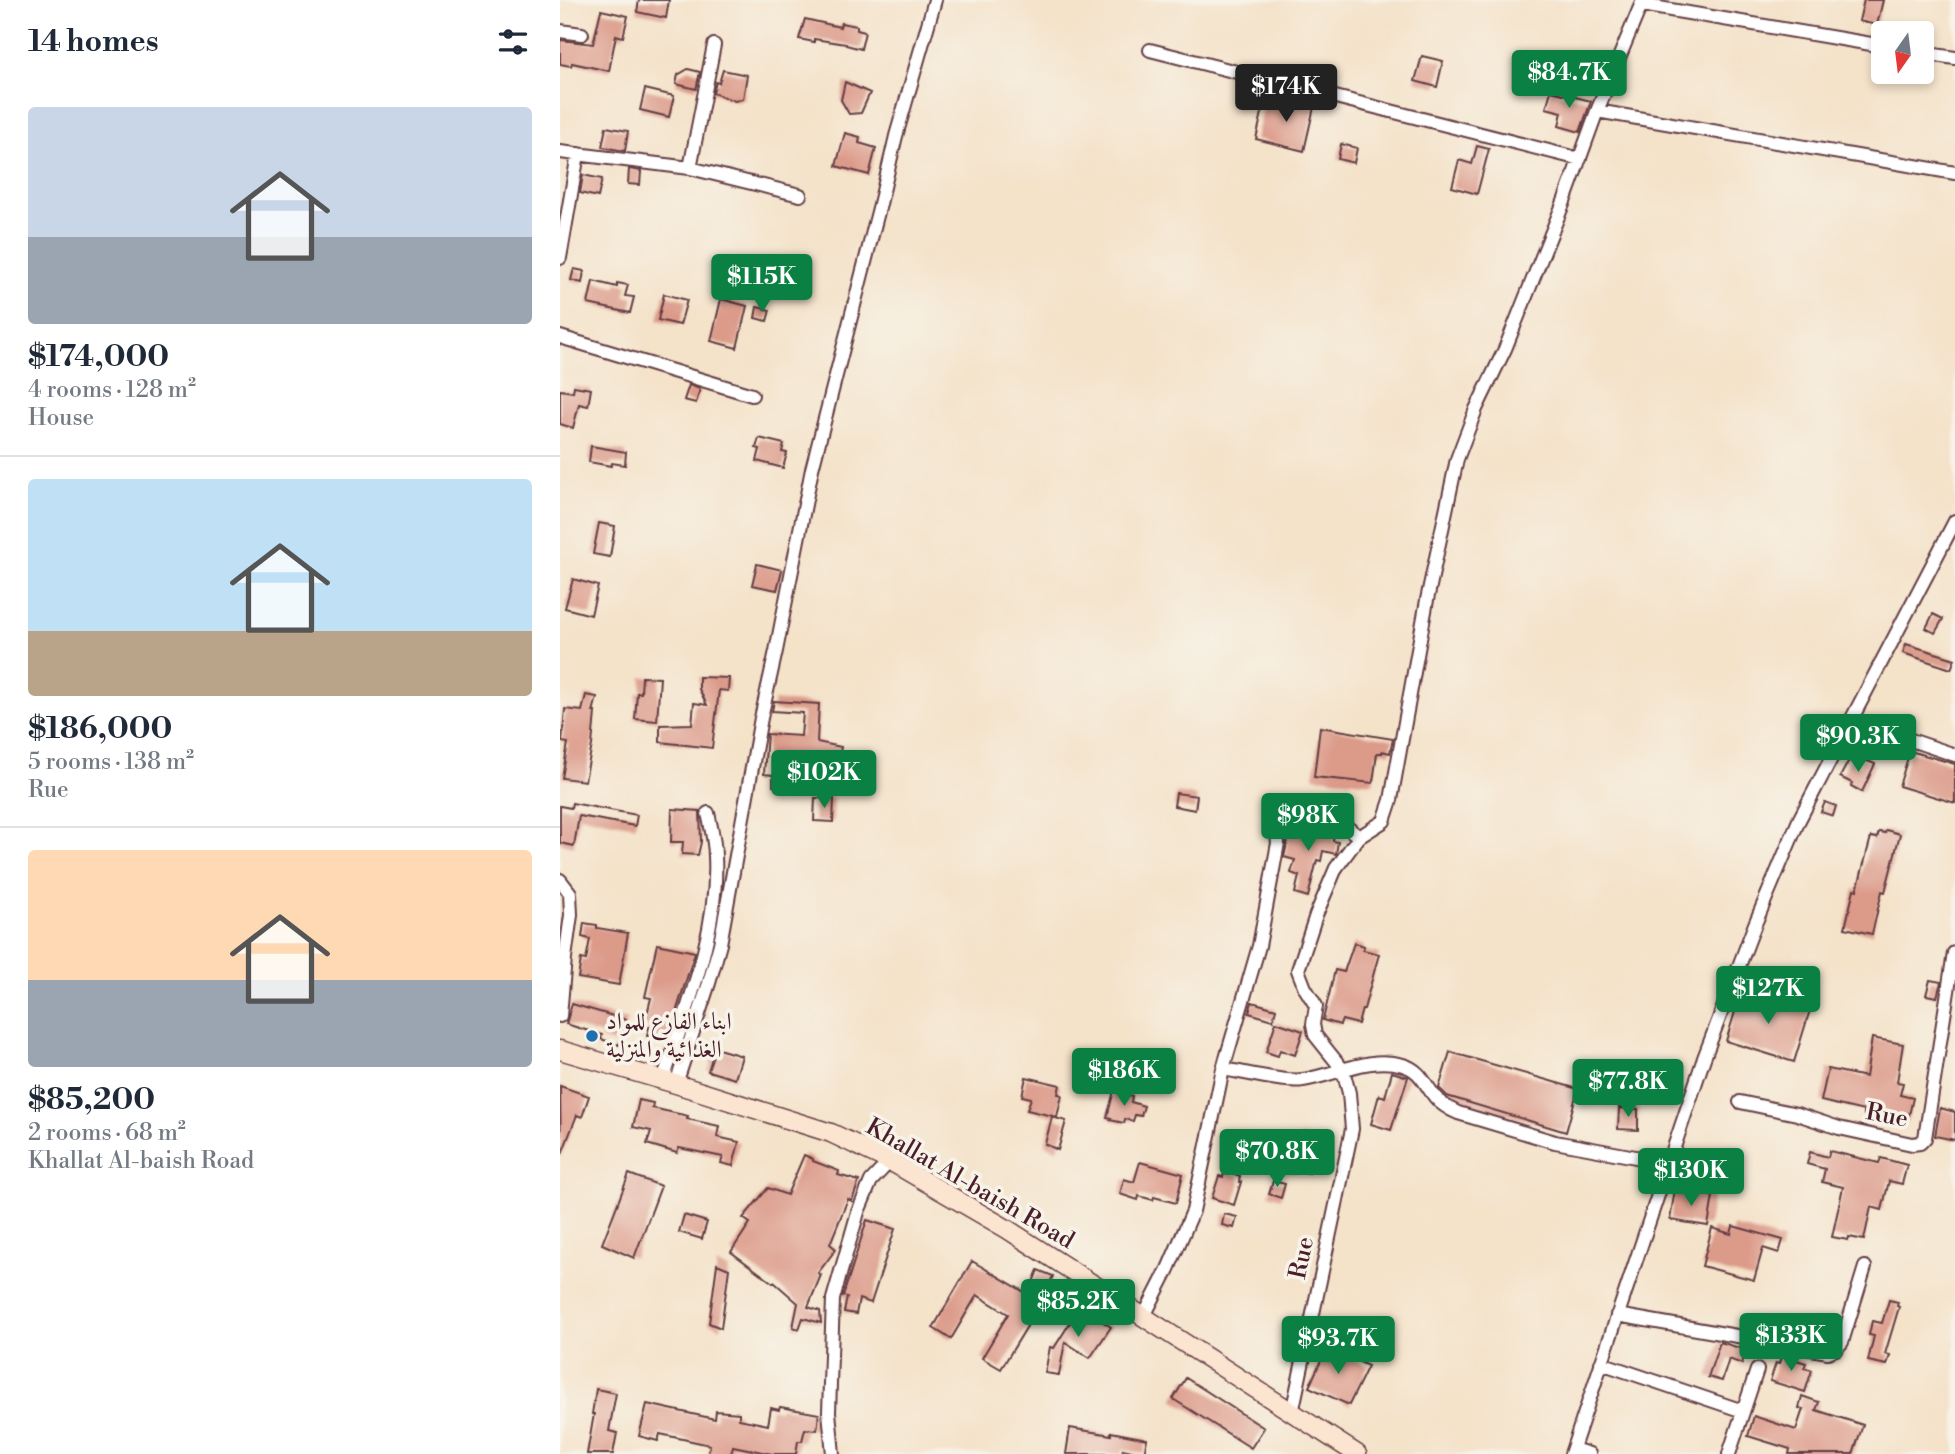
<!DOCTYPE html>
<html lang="en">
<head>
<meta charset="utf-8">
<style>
  body { margin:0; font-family:"Libre Bodoni",Amiri,serif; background:#f2f2f3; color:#1f2937; height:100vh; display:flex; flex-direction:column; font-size:26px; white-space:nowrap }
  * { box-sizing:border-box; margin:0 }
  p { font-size:23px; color:#747a83 }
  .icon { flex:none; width:38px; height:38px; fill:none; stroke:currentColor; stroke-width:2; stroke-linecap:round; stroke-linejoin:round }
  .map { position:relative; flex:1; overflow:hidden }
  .details { display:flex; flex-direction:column; background:#fff; width:560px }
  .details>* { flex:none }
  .needle { width:46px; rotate:194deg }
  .buttons { position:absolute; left:1311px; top:21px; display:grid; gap:14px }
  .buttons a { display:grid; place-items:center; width:63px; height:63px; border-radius:7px; background:#fff; box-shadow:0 4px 10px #0003; font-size:35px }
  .price { position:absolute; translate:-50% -60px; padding:0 16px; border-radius:7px; background:#0b8043; color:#fff; font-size:23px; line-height:46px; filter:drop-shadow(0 2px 4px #0008) }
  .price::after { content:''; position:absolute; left:50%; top:42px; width:21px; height:16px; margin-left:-10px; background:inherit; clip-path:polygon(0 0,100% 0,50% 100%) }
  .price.selected { background:#222; color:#fff }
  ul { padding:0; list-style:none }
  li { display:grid; align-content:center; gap:14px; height:371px; padding:0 28px }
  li+li { border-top:2px solid #e0e1e3 }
  li span { display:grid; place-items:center; height:217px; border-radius:7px; color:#555 }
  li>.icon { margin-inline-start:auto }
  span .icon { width:126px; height:126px; fill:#fffc; stroke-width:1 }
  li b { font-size:30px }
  h2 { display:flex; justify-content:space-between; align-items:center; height:84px; padding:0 28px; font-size:30px }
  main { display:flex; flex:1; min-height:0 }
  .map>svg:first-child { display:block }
  .building { fill:#dc9a89 }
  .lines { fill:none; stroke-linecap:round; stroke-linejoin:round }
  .street-casing { stroke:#643c43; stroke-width:16 }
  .secondary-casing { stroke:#643c43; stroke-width:21 }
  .street { stroke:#fff; stroke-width:12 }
  .secondary { stroke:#fce5d0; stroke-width:18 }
  .poi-dot { fill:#1f6fb2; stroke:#f7f3e8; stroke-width:2.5 }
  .labels { text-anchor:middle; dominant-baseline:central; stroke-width:7; stroke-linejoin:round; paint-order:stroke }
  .poi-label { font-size:24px; fill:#4a1f2b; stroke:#f7f3e8; text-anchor:start }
  .street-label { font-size:24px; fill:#4a1f2b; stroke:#f7f3e8 }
</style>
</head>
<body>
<main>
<section class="details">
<h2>14 homes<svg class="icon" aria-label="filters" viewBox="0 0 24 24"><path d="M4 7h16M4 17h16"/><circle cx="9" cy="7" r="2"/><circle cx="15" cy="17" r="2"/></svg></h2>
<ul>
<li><span style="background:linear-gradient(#c9d6e8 60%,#9aa5b1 0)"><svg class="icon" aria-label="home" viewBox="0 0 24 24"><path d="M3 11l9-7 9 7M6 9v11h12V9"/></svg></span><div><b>$174,000</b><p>4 rooms · 128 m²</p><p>House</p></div></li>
<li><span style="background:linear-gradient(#bfe0f5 70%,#b9a48a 0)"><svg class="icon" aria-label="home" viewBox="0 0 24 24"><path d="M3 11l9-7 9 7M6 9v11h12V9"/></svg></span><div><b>$186,000</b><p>5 rooms · 138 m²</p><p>Rue</p></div></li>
<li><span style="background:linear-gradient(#ffd9b3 60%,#9aa5b1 0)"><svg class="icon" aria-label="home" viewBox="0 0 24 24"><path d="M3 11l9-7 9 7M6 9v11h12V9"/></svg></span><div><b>$85,200</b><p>2 rooms · 68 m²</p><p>Khallat Al-baish Road</p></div></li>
</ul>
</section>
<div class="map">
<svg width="1395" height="1454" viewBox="0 0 1395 1454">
  <rect width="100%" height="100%" fill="#f7f3e8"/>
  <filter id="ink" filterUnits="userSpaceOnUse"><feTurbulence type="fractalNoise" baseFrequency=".0143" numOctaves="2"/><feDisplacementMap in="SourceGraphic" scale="14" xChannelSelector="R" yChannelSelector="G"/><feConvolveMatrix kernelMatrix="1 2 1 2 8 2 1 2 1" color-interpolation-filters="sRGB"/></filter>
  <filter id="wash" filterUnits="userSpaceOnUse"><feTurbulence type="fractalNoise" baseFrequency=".00686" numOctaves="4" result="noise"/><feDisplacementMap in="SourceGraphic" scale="28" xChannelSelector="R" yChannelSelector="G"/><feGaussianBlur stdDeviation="1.57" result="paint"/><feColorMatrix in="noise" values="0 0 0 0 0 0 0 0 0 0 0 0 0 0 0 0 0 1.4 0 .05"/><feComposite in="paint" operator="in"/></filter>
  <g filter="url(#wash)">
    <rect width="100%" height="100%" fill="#f4e2c9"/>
    <g id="blocks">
      <path class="building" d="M79,0H109L106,18L77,12Z
        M1304,0H1323L1317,25L1299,21Z
        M41,10L68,16L63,37L56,35L49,71L12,63L11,66L0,64V40L33,44Z
        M245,19L280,27L281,23L297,26V30L305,32L301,49L286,45V44L254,39V42L239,39Z
        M862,56L883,61L877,87L855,81Z
        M128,69L140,72L136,89L116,84L118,75Z
        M163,70L187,75L183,99L175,101L153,93L156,82L159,83Z
        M285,82L310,93L301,113L289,114L281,100Z
        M85,89L114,96L109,117L80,110Z
        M991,91L1031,101L1020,132L999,126L1002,112L986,108Z
        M719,99L754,107L744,151L696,139L704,104L717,107Z
        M46,127L68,131L65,151L42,147Z
        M285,133L300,137L299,143L316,148L309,175L276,166Z
        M781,144L797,148L794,163L778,159Z
        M917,146L929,149L917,194L892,187L899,160L912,164Z
        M69,169L81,171L80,185L68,184Z
        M23,175L42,179L38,197L20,193Z
        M14,269L24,271L22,283L11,280Z
        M33,281L57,287V283L68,285L65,296L74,297L70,313L28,304Z
        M104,294L127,300L120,325L98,320Z
        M161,299L187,306L177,348L151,341Z
        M197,307L210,310L207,321L195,318Z
        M129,385L140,389L136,403L124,400Z
        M14,386L31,389L28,406L19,404L13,428L0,424V390L13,392Z
        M199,438L224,444L222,452L227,453L223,468L197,461L200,449L196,448Z
        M31,446L66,452L65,465L52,463L51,466L29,462Z
        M39,523L55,526L50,557L33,554Z
        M197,564L222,570L217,590L192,585Z
        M13,579L38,586L31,615L5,608Z
        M1373,614L1383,619L1375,633L1366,628Z
        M1346,644L1395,659L1391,669L1343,653Z
        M82,677L100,678L97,721L75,719L77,693H81Z
        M139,677L169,678L168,691L159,690L152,748L100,742V725L132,724L134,703L147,705L139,689Z
        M26,695L37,697L33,712H35L32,745L25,781L2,778L8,743L2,742L5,709L22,711Z
        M214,701L259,704L257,742L281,747L278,761L242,755L240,788L213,786V775L204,774L207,734L241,736L243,713L212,711Z
        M760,727L833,739L830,753L822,751V753H817L813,783L754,777Z
        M1350,751L1395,764V803L1339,786Z
        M1303,759L1315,764L1302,792L1291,786L1292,783L1280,777L1289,760L1300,766Z
        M616,793L637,796L635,810L614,806Z
        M255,798L274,799L273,822L254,821Z
        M1265,802L1276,806L1273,816L1261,812Z
        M12,803L77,815L75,826L19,816L14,846L0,843V806L11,808Z
        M112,809L140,811L141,842L138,855L122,854L123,842H111Z
        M750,824L771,827L770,833L774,834L773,841L778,842L776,854L763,851L761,861L757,860L748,897L735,893L739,876L731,873L735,860L724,857L731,825L749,830Z
        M1326,830L1340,834L1325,892L1322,891L1312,934L1285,928L1294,889L1297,890L1311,837L1317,838L1319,832L1325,833Z
        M24,923L37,925V928L68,933L59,985L18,978L21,959L26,960L30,939L22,937Z
        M794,943L804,946L803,950L819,954L804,1009H802L798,1024L782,1020L780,1025L763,1020L775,970L784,972Z
        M97,944L135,952L107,1041L87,1036L89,1027L84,1026L91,998L85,997Z
        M1370,980L1381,982L1377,997L1366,995Z
        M1182,989L1250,1010L1234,1062L1166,1041Z
        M692,1002L716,1009L713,1020L689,1013Z
        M12,1004L67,1020L59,1045L41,1039L42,1035L6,1024Z
        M716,1022L743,1031L735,1055L720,1050L718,1056L706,1052Z
        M1312,1038L1343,1044L1337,1082L1343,1083L1340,1095L1353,1098L1347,1124L1304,1115V1111L1261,1101L1268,1069L1306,1077Z
        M155,1048L182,1056L175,1079L148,1071Z
        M890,1052L1018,1089L1006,1132L887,1096L879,1088Z
        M832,1072L848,1077L831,1130L811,1124L819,1095L825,1097Z
        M466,1077L500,1085L498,1094L502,1095L497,1117L467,1110L471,1098L462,1096Z
        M1090,1083L1091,1097L1081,1098L1080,1084Z
        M0,1086L29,1096L22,1117L17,1115L1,1156Z
        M554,1091L572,1096L571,1102L584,1106L581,1116L575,1115L573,1121L565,1119L564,1123L550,1120L551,1118L547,1117Z
        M79,1100L93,1103L92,1108L128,1116L127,1119L159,1126L157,1137L179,1142L173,1166L161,1163L163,1157L119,1148L117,1153L87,1144L91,1131L73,1127Z
        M1059,1108L1078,1109V1130L1058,1129Z
        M1380,1108L1395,1112V1140L1375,1136Z
        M492,1117L506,1121L498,1150L485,1144Z
        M740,1136L757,1140L756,1148L759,1149L756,1163L752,1162L749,1173L736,1170V1173L724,1171L730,1147H733L734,1144L738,1145Z
        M1270,1151L1319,1163L1321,1158L1347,1165L1342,1184L1329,1181L1322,1210L1311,1207L1304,1240L1289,1237L1288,1240L1272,1237L1283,1187L1262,1182L1265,1169L1247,1164L1250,1152L1268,1157Z
        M244,1155L253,1159V1161L279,1171L278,1175L299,1181L292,1201L288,1199L270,1244L276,1249L258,1273L261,1275L248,1307L260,1311L261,1323L243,1318L239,1329L233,1327L238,1303L214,1282L213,1283L171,1252L190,1223L183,1218L208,1188L227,1195Z
        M580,1162L623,1174L616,1203L594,1197L593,1200L579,1196L578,1200L560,1194L564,1179L574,1182Z
        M665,1171L680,1176L679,1182H681L674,1205L652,1198L659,1176L663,1177Z
        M69,1174L101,1186L74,1258L42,1244Z
        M713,1181L725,1184L721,1198L709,1194Z
        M1115,1189L1153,1196L1148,1226L1110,1220Z
        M664,1214L677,1217L674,1228L662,1225Z
        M124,1215L147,1222L142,1239L119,1232Z
        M307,1220L335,1229L311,1303L299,1299L296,1314L284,1312L287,1297L283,1296Z
        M1173,1226L1223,1240L1219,1253L1203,1248L1194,1280L1142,1266L1152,1228L1171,1234Z
        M412,1261L468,1294L478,1270L493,1276L480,1305L441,1369L422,1358L448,1314L417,1295L391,1339L373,1328Z
        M157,1264L169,1269L161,1328L149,1323Z
        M1329,1300L1338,1302L1337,1306L1339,1307L1325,1354L1330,1355L1327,1365L1308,1361L1314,1336L1309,1335L1312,1321L1322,1323Z
        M520,1307L551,1327L530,1358L505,1342L499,1375L485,1373L490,1347L494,1348Z
        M1160,1342L1186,1350L1182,1364L1169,1359L1162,1381L1148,1377Z
        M767,1347L808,1366L789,1405L749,1387Z
        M1222,1353L1234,1356L1233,1359L1246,1363L1244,1368L1252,1370L1245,1392L1210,1381L1216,1363L1219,1364Z
        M626,1378L704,1428L691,1448L613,1399Z
        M36,1389L56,1393L49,1431L57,1433L53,1454H27L34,1414H32Z
        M1242,1396L1259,1402L1256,1410L1303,1425L1293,1454H1229L1230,1449L1188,1436L1194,1416L1236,1430L1243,1409L1239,1408Z
        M87,1404L155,1419L156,1411L179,1413V1419L208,1425L211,1408L219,1410L220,1407L259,1414L257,1430L245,1429L242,1441H238L236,1454H212L173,1446L171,1454H148L150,1445L100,1434L98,1441L79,1436Z
        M510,1428L551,1435V1432L587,1439L584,1454L563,1449L562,1454H506Z"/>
    </g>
  </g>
  <g filter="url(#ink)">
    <use href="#blocks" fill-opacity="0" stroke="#643c43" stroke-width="2"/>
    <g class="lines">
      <defs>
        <path id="street" d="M1081,5L1323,46
          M0,31L22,34
          M590,50L1020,159
          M1362,53L1395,58
          M1037,111L1395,173
          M0,152L130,168L240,195
          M130,168L154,45
          M0,258L18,154
          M0,337L192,395
          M1292,720L1395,755
          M0,880L10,893L11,915L5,958L0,1016
          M663,1069C683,1072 725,1083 743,1080C776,1075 809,1055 843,1065C861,1070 865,1085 876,1098C882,1105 889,1109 898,1113L995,1142L1108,1163
          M103,1080C126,1010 159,931 155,856C155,842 151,827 148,813
          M116,1084L149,983L160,944L201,718L216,651L252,469L320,204L336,136L375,0
          M1180,1102L1237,1114L1279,1128L1352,1144L1360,1143L1365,1138L1394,953
          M1057,1315L1268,1352L1276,1349L1282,1342L1305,1267
          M584,1316L608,1269L633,1211L663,1069L699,946L718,843L715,820L742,814L777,819L799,837
          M1041,1363L1183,1411
          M732,1413L792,1129L789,1093L783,1070L755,1035L753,1024L756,1006L745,988L738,970L756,915L776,868L799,837L824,821L831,800L867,600L897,459L916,409L945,349L1005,199L1037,111L1083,0
          M1013,1449L1029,1454
          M273,1454L269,1412L273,1299L298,1212L311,1181L330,1161
          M1011,1454L1144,1058L1195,924L1239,820L1395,521
          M1169,1454L1197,1370"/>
        <path id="secondary" d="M0,1050L116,1084L271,1133L330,1161L447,1229L797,1454"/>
      </defs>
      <use href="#street" class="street-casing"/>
      <use href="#secondary" class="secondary-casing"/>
      <use href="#street" class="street"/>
      <use href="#secondary" class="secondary"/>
    </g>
  </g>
  <circle class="poi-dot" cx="32" cy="1036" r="7"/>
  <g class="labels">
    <g class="poi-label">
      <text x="46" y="1022">ابناء الفازع للمواد<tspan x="46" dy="28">الغذائية والمنزلية</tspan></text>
    </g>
    <g class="street-label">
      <text transform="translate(1327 1116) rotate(11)">Rue</text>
      <text transform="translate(410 1184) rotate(30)">Khallat Al-baish Road</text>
      <text transform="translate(742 1258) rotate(-78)">Rue</text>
    </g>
  </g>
</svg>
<div class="buttons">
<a><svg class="needle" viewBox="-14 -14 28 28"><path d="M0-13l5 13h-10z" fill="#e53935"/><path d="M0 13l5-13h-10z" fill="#747a83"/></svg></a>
</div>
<b class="price" style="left:1009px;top:110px">$84.7K</b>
<b class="price selected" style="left:726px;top:124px">$174K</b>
<b class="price" style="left:202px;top:314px">$115K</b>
<b class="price" style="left:1298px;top:774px">$90.3K</b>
<b class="price" style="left:264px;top:810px">$102K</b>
<b class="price" style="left:748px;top:853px">$98K</b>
<b class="price" style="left:1208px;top:1026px">$127K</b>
<b class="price" style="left:564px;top:1108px">$186K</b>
<b class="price" style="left:1068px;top:1119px">$77.8K</b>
<b class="price" style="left:717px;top:1189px">$70.8K</b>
<b class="price" style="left:1131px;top:1208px">$130K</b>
<b class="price" style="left:518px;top:1339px">$85.2K</b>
<b class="price" style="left:1231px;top:1373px">$133K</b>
<b class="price" style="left:778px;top:1376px">$93.7K</b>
</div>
</main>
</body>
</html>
